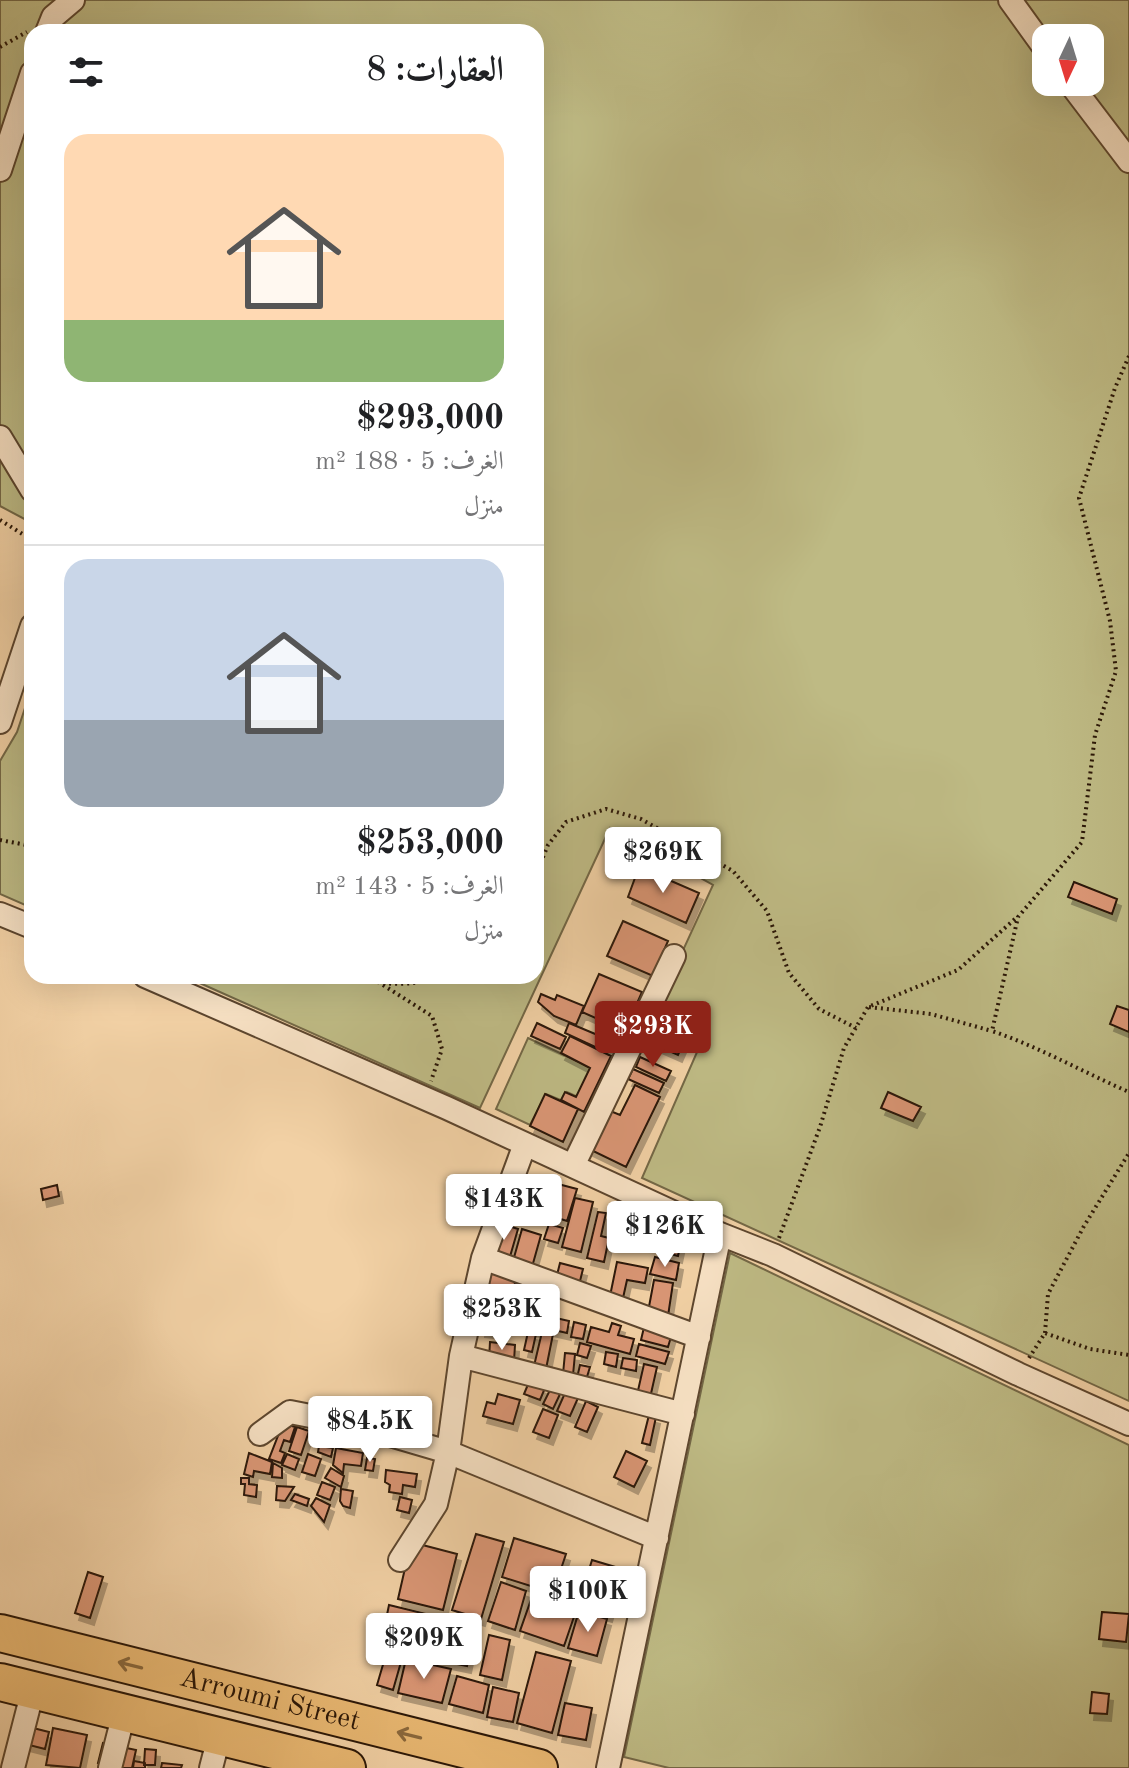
<!DOCTYPE html>
<html lang="ar">
<head>
<meta charset="utf-8">
<style>
  body { margin:0; font-family:"Old Standard TT",Amiri,serif; background:#f6f6f6; color:#202124; direction:rtl; height:100vh; display:flex; flex-direction:column; font-size:30px; white-space:nowrap }
  * { box-sizing:border-box; margin:0 }
  p { font-size:26px; color:#757577 }
  .icon { flex:none; width:44px; height:44px; fill:none; stroke:currentColor; stroke-width:2; stroke-linecap:round; stroke-linejoin:round }
  .map { position:relative; flex:1; overflow:hidden; direction:ltr }
  .side { position:absolute; left:24px; top:24px; width:520px; height:960px; display:flex; flex-direction:column; background:#fff; border-radius:24px; box-shadow:0 8px 32px #0002; direction:rtl }
  .side>* { flex:none }
  .needle { width:52px; rotate:184deg }
  .fabs { position:absolute; left:1032px; top:24px; display:grid; gap:16px }
  .fabs a { display:grid; place-items:center; width:72px; height:72px; border-radius:16px; background:#fff; box-shadow:0 8px 32px #0002; font-size:40px }
  .price { position:absolute; translate:-50% -68px; padding:0 18px; border-radius:8px; background:#fff; color:#222; font-size:26px; line-height:52px; filter:drop-shadow(0 2px 4px #0008) }
  .price::after { content:''; position:absolute; left:50%; top:48px; width:24px; height:18px; margin-left:-12px; background:inherit; clip-path:polygon(0 0,100% 0,50% 100%) }
  .price.on { background:#8f2418; color:#fff }
  ul { padding:0; list-style:none }
  li { display:grid; align-content:center; gap:16px; height:424px; padding:0 40px }
  li+li { border-top:2px solid #e0e0e0 }
  li span { display:grid; place-items:center; height:248px; border-radius:24px; color:#555 }
  li>.icon { margin-inline-start:auto }
  span .icon { width:144px; height:144px; fill:#fffc; stroke-width:1 }
  li b { font-size:34px }
  h2 { display:flex; justify-content:space-between; align-items:center; height:96px; padding:0 40px; font-size:34px }
  .map>svg:first-child { display:block }
  .green { fill:#beba84; stroke:#746846; stroke-width:2; fill-rule:evenodd }
  .building { fill:#da9675; stroke:#2b1707; stroke-width:2; filter:url(#shadow) }
  .lines { fill:none; stroke-linecap:round; stroke-linejoin:round }
  .minor-casing { stroke:#5d462e; stroke-width:26 }
  .primary-casing { stroke:#2b1707; stroke-width:40 }
  .path { stroke:#2b1707; stroke-width:4; stroke-dasharray:2 4; stroke-linecap:butt }
  .minor { stroke:#f7e1c4; stroke-width:22 }
  .primary { stroke:#e9b872; stroke-width:36 }
  .oneway { stroke:#8a683c }
  .labels { text-anchor:middle; dominant-baseline:central; stroke-width:7; stroke-linejoin:round; paint-order:stroke }
  .street-label { font-size:28px; fill:#2b1707; stroke:#f7e1c4 }
</style>
</head>
<body>
<div class="map">
<svg width="1129" height="1768" viewBox="0 0 1129 1768">
  <defs>
    <filter id="shadow"><feDropShadow dx="4" dy="7" stdDeviation="0" flood-color="#0004"/></filter>
  </defs>
  <rect width="100%" height="100%" fill="#f2d1a5"/>
  <filter id="stains"><feTurbulence type="fractalNoise" baseFrequency=".0025" numOctaves="4"/><feColorMatrix values="0 0 0 0 .2 0 0 0 0 .09 0 0 0 0 .02 0 0 0 .5 -.17"/></filter>
  <radialGradient id="worn" r=".72"><stop offset=".6" stop-color="#630" stop-opacity="0"/><stop offset="1" stop-color="#630" stop-opacity=".3"/></radialGradient>
  <path class="green" d="M0,0H1129V1401L642,1178L701,1043L651,1020L713,885L610,828L480,1108L184,976H536V32H32V523L0,506ZM1046,38H1090V82H1046Z
    M32,687V908L0,894V761L17,732Z
    M528,1038L592,1068L578,1097L567,1092L563,1101L546,1094L530,1125L496,1109Z
    M730,1253L1129,1445V1768H669L624,1757Z"/>
  <path class="building" d="M639,867L699,893L686,923L628,897Z
    M1074,882L1117,899L1112,914L1068,897Z
    M623,921L668,941L653,976L607,956Z
    M599,974L642,992L625,1031L582,1012Z
    M541,994L555,1000L557,995L584,1006L576,1025L554,1016L538,1002Z
    M1117,1006L1129,1010V1032L1110,1024Z
    M537,1023L566,1037L560,1049L531,1036Z
    M569,1023L612,1041L606,1052L565,1033Z
    M658,1027L685,1039L678,1055L651,1043Z
    M570,1036L611,1056L584,1112L561,1100L565,1092L576,1097L590,1068L561,1053Z
    M640,1057L671,1071L666,1081L636,1067Z
    M633,1069L664,1083L659,1093L628,1079Z
    M635,1085L660,1097L626,1167L589,1149L608,1110L620,1115Z
    M888,1092L921,1107L913,1121L881,1108Z
    M545,1094L578,1109L563,1142L530,1126Z
    M538,1177L557,1183L548,1214L529,1208Z
    M558,1184L577,1189L567,1221L548,1215Z
    M57,1185L59,1196L43,1200L41,1189Z
    M575,1198L593,1202L581,1252L562,1247Z
    M598,1212L606,1213L601,1236L609,1238L604,1262L587,1258Z
    M499,1223L518,1229L509,1260L490,1255Z
    M549,1224L563,1228L558,1243L544,1239Z
    M522,1229L541,1235L532,1267L513,1261Z
    M670,1240L681,1242L678,1256L667,1253Z
    M655,1257L679,1263L676,1280L650,1274Z
    M617,1262L648,1268L645,1283L627,1280L623,1298L610,1296Z
    M560,1263L583,1269L579,1285L556,1279Z
    M489,1267L517,1275L510,1303L497,1300L484,1286Z
    M654,1280L673,1283L668,1316L648,1312Z
    M514,1308L541,1313L537,1330L525,1328L526,1323L511,1319Z
    M483,1316L492,1317L490,1331L481,1330Z
    M547,1316L569,1321L567,1333L545,1328Z
    M574,1322L586,1325L583,1339L571,1337Z
    M612,1323L621,1326L618,1335L634,1339L630,1354L587,1342L591,1327L609,1332Z
    M645,1323L673,1330L668,1347L641,1340Z
    M528,1332L536,1334L532,1352L524,1350Z
    M542,1332L553,1334L546,1369L534,1366Z
    M490,1342L515,1345L514,1361L489,1359Z
    M580,1343L591,1346L587,1358L577,1355Z
    M639,1344L669,1352L665,1364L636,1356Z
    M606,1352L618,1354L616,1367L604,1364Z
    M565,1353L575,1354L573,1375L563,1374Z
    M623,1358L637,1360L636,1371L621,1368Z
    M644,1364L657,1367L650,1398L637,1395Z
    M580,1365L590,1367L586,1380L577,1378Z
    M529,1382L545,1388L540,1400L524,1394Z
    M551,1388L561,1392L553,1409L543,1404Z
    M565,1393L578,1398L570,1416L557,1411Z
    M498,1394L520,1400L513,1424L483,1416L487,1402L495,1404Z
    M586,1401L598,1407L587,1432L575,1427Z
    M543,1409L558,1415L549,1438L533,1432Z
    M649,1415L656,1417L650,1445L642,1443Z
    M283,1423L295,1427L290,1442L284,1440L280,1451L285,1453L281,1463L269,1459Z
    M297,1427L309,1431L301,1455L289,1451Z
    M319,1446L333,1448L331,1457L318,1452Z
    M336,1448L363,1453L361,1466L344,1464L343,1473L333,1465Z
    M626,1451L647,1461L634,1487L614,1477Z
    M249,1453L272,1462L270,1474L254,1471L253,1477L244,1474Z
    M287,1454L299,1459L295,1470L282,1465Z
    M308,1454L321,1459L315,1476L302,1472Z
    M367,1458L375,1459L373,1471L365,1470Z
    M273,1463L282,1468V1478L272,1477Z
    M331,1468L344,1476L341,1487L325,1478Z
    M386,1470L417,1474L415,1487L403,1485L402,1494L389,1492L390,1485L385,1482Z
    M241,1478H249V1484L257,1485L256,1497L244,1495L245,1484H241Z
    M322,1482L335,1487L330,1500L317,1495Z
    M277,1486L294,1487L285,1501L276,1500Z
    M341,1489L353,1491L350,1508L343,1506L340,1501Z
    M295,1494L309,1499L307,1506L291,1500Z
    M400,1497L412,1500L409,1513L397,1510Z
    M316,1498L330,1505L324,1522L311,1506Z
    M476,1534L504,1542L481,1619L452,1610Z
    M514,1538L566,1554L553,1593L502,1577Z
    M411,1542L457,1554L443,1610L398,1599Z
    M592,1560L622,1569L608,1615L578,1606Z
    M88,1572L103,1577L90,1618L75,1613Z
    M501,1582L526,1591L515,1630L488,1621Z
    M533,1594L577,1608L564,1646L520,1631Z
    M389,1605L426,1614L417,1652L381,1644Z
    M579,1611L607,1619L597,1656L568,1648Z
    M1102,1612L1129,1614L1126,1642L1099,1639Z
    M436,1621L475,1629L467,1666L428,1658Z
    M489,1635L510,1640L502,1680L480,1675Z
    M387,1651L403,1655L393,1690L377,1685Z
    M536,1652L571,1661L552,1733L517,1723Z
    M406,1659L451,1669L442,1703L398,1693Z
    M457,1676L489,1685L483,1713L449,1704Z
    M493,1687L519,1693L513,1722L487,1717Z
    M1092,1692L1109,1694L1107,1714L1090,1713Z
    M565,1703L592,1708L586,1740L558,1735Z
    M17,1724L49,1732L45,1749L25,1744Z
    M53,1728L87,1735L80,1768L46,1765Z
    M103,1743L136,1750L132,1768H103L104,1765L98,1763Z
    M145,1749L156,1750L155,1765H144Z
    M134,1761L145,1763V1768H133Z
    M162,1763L182,1765L181,1768H161Z"/>
  <g class="lines">
    <defs>
      <path id="minor" d="M1010,0L1046,50
        M47,32L53,17L73,0
        M1069,82L1129,161
        M0,170L32,73
        M0,437L32,490
        M0,722L32,626
        M0,914L32,927
        M145,976L447,1108L720,1234L773,1255L1018,1374L1129,1424
        M573,1166L674,956
        M483,1258L699,1337
        M461,1356L683,1414
        M260,1434L290,1412L356,1425L448,1452L657,1538
        M400,1560L436,1504L448,1452L461,1356L483,1258L525,1144
        M13,1768L33,1690
        M110,1768L124,1713
        M211,1768L219,1737
        M608,1768L720,1234"/>
      <g id="primary">
        <path id="s1" d="M0,1633L539,1768"/>
        <path d="M0,1682L347,1768"/>
      </g>
    </defs>
    <use href="#minor" class="minor-casing"/>
    <use href="#primary" class="primary-casing"/>
    <path class="path" d="M0,47L27,32
      M1129,356L1115,388L1079,498L1110,621L1116,671L1095,735L1082,842L1018,917L992,1031C1039,1047 1083,1072 1129,1092
      M0,520L32,540
      M0,840L32,846
      M536,874L548,845L566,822L606,809L641,819L733,871L767,911L789,973L819,1009L856,1028
      M354,976C385,986 410,987 442,976
      M383,985L432,1016L442,1049L431,1081
      M869,1007L931,1014L992,1031
      M779,1238L820,1127L844,1048L868,1007L958,970L1016,918
      M1045,1333L1048,1294L1084,1226L1129,1153
      M1029,1358L1045,1333L1090,1349L1129,1355"/>
    <use href="#minor" class="minor"/>
    <use href="#primary" class="primary"/>
  </g>
  <defs><path id="oneway-shaft" d="M-6 0H5M1.5-3L5.5 0L1.5 3" fill="none" stroke-width="1.6" stroke-linecap="round" stroke-linejoin="round" transform="scale(2)"/></defs>
  <g class="oneway">
    <use href="#oneway-shaft" transform="translate(130 1665) rotate(-166)"/>
    <use href="#oneway-shaft" transform="translate(409 1735) rotate(-166)"/>
  </g>
  <g class="labels">
    <g class="street-label">
      <text stroke="none"><textPath href="#s1" startOffset="278">Arroumi Street</textPath></text>
    </g>
  </g>
  <rect width="100%" height="100%" filter="url(#stains)"/>
  <rect width="100%" height="100%" fill="url(#worn)"/>
</svg>
<div class="fabs">
<a><svg class="needle" viewBox="-14 -14 28 28"><path d="M0-13l5 13h-10z" fill="#e53935"/><path d="M0 13l5-13h-10z" fill="#757577"/></svg></a>
</div>
<b class="price" style="left:663px;top:895px">$269K</b>
<b class="price on" style="left:653px;top:1069px">$293K</b>
<b class="price" style="left:504px;top:1242px">$143K</b>
<b class="price" style="left:665px;top:1269px">$126K</b>
<b class="price" style="left:502px;top:1352px">$253K</b>
<b class="price" style="left:370px;top:1464px">$84.5K</b>
<b class="price" style="left:588px;top:1634px">$100K</b>
<b class="price" style="left:424px;top:1681px">$209K</b>
<section class="side">
<h2>العقارات: 8<svg class="icon" aria-label="filters" viewBox="0 0 24 24"><path d="M4 7h16M4 17h16"/><circle cx="9" cy="7" r="2"/><circle cx="15" cy="17" r="2"/></svg></h2>
<ul>
<li><span style="background:linear-gradient(#ffd9b3 75%,#8fb573 0)"><svg class="icon" aria-label="home" viewBox="0 0 24 24"><path d="M3 11l9-7 9 7M6 9v11h12V9"/></svg></span><div><b>$293,000</b><p>الغرف: 5 · 188 m²</p><p>منزل</p></div></li>
<li><span style="background:linear-gradient(#c9d6e8 65%,#9aa5b1 0)"><svg class="icon" aria-label="home" viewBox="0 0 24 24"><path d="M3 11l9-7 9 7M6 9v11h12V9"/></svg></span><div><b>$253,000</b><p>الغرف: 5 · 143 m²</p><p>منزل</p></div></li>
</ul>
</section>
</div>
</body>
</html>
